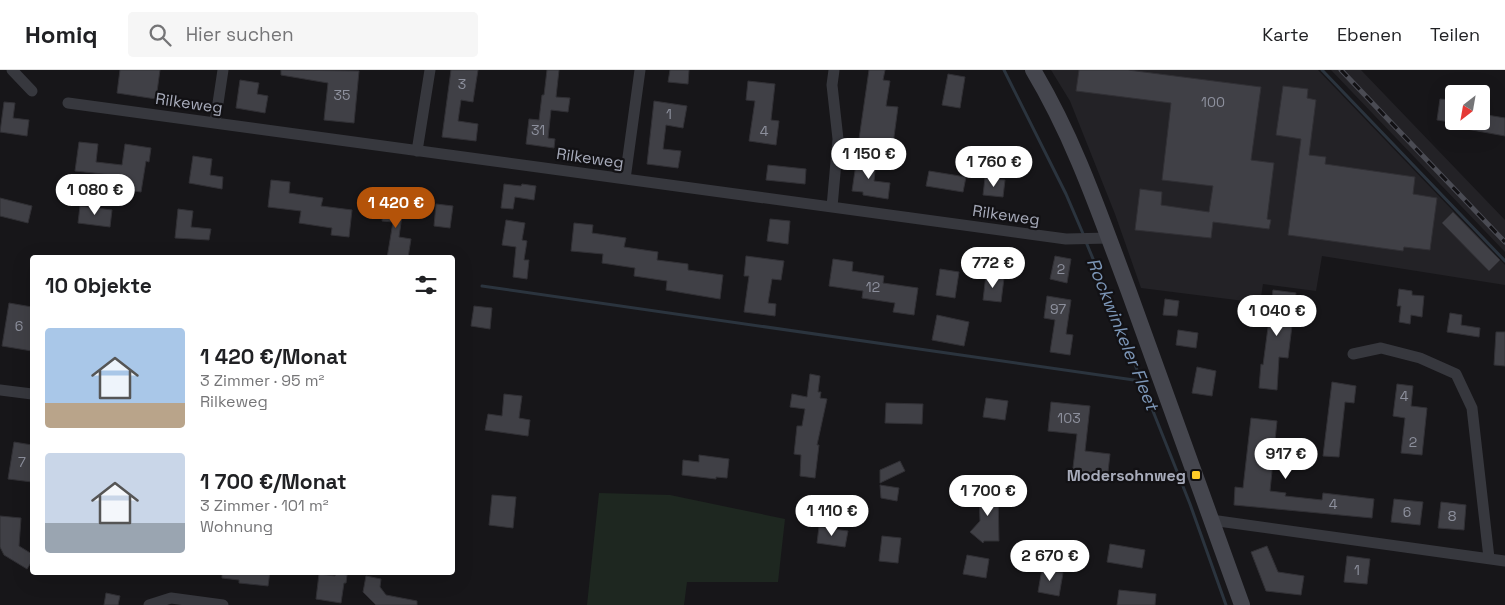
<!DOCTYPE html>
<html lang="de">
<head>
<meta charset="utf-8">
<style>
  body { margin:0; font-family:"Space Grotesk",sans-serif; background:#f6f6f6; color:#202124; height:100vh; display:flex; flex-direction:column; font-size:19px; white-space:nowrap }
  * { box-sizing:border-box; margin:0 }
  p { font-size:16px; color:#757577 }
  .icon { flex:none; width:28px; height:28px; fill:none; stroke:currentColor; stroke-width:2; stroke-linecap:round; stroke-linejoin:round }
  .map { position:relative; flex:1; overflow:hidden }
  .side { position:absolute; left:30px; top:185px; width:425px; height:320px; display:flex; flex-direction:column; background:#fff; border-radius:5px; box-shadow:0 5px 20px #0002 }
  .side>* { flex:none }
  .needle { width:32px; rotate:211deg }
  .controls { position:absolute; left:1445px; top:15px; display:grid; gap:10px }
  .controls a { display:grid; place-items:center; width:45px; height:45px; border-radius:5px; background:#fff; box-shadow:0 5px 20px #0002; font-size:25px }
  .price { position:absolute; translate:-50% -42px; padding:0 11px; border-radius:18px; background:#fff; color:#222; font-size:16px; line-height:32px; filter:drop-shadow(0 1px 2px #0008) }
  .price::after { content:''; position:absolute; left:50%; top:30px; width:15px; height:11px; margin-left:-8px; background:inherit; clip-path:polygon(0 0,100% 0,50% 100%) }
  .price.active { background:#b45309; color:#fff }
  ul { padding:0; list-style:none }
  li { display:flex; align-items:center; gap:15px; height:125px; padding:0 15px }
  li span { display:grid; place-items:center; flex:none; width:140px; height:100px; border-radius:5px; color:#555 }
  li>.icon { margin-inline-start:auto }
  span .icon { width:60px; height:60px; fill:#fffc; stroke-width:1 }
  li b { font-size:21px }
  h2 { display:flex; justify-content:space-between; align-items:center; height:60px; padding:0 15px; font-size:21px }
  header { display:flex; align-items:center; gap:30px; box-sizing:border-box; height:70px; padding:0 25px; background:#fff; border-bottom:1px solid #e0e0e0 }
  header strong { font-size:24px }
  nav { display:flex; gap:28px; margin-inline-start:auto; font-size:18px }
  .search { width:350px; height:45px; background:#f6f6f6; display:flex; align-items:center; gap:12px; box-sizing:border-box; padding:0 18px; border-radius:5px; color:#757577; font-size:19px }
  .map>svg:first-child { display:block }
  .built { fill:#232226 }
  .green { fill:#1e2720 }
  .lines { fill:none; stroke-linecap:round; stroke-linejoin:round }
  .stream { stroke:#2b343e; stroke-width:3 }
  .building { fill:#404046; stroke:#313035 }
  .minor { stroke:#37383e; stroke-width:11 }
  .secondary { stroke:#45464e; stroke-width:16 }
  .rail-casing { stroke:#4a4b53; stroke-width:5 }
  .rail { stroke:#121114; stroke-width:3; stroke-dasharray:9; stroke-linecap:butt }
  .poi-dot { fill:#ffcb28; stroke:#121114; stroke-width:2 }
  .labels { text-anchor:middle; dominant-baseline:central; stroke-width:4.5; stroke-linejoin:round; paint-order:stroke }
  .number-label { font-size:14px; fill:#8d909d }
  .street-label { font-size:16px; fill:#a7abba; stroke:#121114 }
  .poi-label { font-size:16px; font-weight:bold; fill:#a7abba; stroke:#121114; text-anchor:end }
  .water-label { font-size:18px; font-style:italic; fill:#7c96b7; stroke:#121114 }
</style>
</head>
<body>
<header>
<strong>Homiq</strong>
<div class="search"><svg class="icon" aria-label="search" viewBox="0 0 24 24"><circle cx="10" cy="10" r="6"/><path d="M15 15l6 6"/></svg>Hier suchen</div>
<nav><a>Karte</a><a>Ebenen</a><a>Teilen</a></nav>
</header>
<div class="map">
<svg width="1505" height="535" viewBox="0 0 1505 535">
  <rect width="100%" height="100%" fill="#171619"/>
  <path class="built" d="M1051,0H1318L1505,195V215L1322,186L1316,221L1263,214L1260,233L1141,218L1115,144L1070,31Z
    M1331,0H1361L1505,150V182Z"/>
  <path class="green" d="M599,423L670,425L785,449L778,512H687L684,535H587Z"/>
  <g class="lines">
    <path class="stream" d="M1004,0L1066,124L1084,166
      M1322,0L1505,191
      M1086,172L1121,256L1141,311L1190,434L1226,535
      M482,216L1141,311"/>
  </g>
  <path class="building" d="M120,0H160L156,29L117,23Z
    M281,0L359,1L354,53L324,50L328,13L281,5Z
    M451,0H478L473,32L461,30L458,51L478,54L476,71L442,67Z
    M547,0H559L556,27L570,28L568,42L551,40L548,68L555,69L554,78L526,74L529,49L539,50L542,25H544Z
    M670,0H689L688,14L668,12Z
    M869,0H885L883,10L890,11L886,36L898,37L893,74L859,69Z
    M1079,0H1128L1261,17L1251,90L1274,93L1267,149L1271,150L1269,159L1213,152L1211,168L1135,160L1140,119L1162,122L1161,135L1209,142L1213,116L1162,110L1171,33L1076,21Z
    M948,4L965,7L960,38L942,35Z
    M240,10L259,13L257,24L268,26L265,43L236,38Z
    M748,11L775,14L771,50L779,51L776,75L749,71L755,31L746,30Z
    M1283,16L1308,19L1307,28L1316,30L1309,85L1326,87L1325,94L1415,107L1413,124L1437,128L1430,180L1404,177L1403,181L1288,165L1301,69L1276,65Z
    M1440,29L1453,30L1454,51H1481V44L1505,48V66L1450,56V52L1437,50Z
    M654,31L687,36L683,58L666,55L663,79L681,81L678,98L647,94Z
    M4,32L15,33L13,48L29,50L27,66L0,62Z
    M79,72L98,74L96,92L122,95L125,74L151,78L149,92L146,91L141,122L119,119L121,106L75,101Z
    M193,86L212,89L210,105L223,107L222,119L189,113Z
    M857,87L876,90L874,111L890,113L888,129L863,125V122L852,121Z
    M768,95L806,99L805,114L766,110Z
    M929,101L966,107L963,122L926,116Z
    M985,108L1005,110L1003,127L983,125Z
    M271,110L290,112L289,123L323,128L321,136L352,140L349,167L331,165L332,158L299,153L301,141L268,137Z
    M504,114L521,116L522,114L536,116L534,130L515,127L513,139L501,138Z
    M0,128L32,136L28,153L0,146Z
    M384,129L404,131L399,167L411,169L408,188H387L393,152L382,151Z
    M436,134L453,136L450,158L434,156Z
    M80,136L112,140L110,157L78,153Z
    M178,139L193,141L191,157L211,159L209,170L175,168Z
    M1453,142L1500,190L1489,201L1442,153Z
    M770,149L790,151L788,174L767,171Z
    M506,150L525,153L522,170L527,171L524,190H529L527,209L513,207L516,177L502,175Z
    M574,153L593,155L592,163L626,168L624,177L658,182L657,190L688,194V200L723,205L720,229L666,220L667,211L634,206L635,198L602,193L603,184L571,181Z
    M746,186L784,191L781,210L772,209L768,233L776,234L775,246L744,242L749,206H744Z
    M1055,186L1071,189L1067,213L1050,209Z
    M833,189L853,192L852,201L884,206L883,213L918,218L914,245L893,242L895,233L862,228L863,221L829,216Z
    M940,199L959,202L955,228L936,225Z
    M986,205L1004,208L1001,232L983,230Z
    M1399,219L1412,221V225L1424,226L1422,247L1411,245L1410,254L1399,252L1401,236H1397Z
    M1273,220L1296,223L1288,288L1279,287L1277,320L1259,318L1261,294L1263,295Z
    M1047,226L1071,230L1066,264L1073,265L1070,285L1050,282L1055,250L1044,248Z
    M1165,229L1179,231L1177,246L1163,245Z
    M9,233L32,237V281L2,276Z
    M474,236L492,238L490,259L471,256Z
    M1450,243L1462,245L1461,255L1480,258L1479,267L1447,262Z
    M937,245L969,252L964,276L932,270Z
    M1178,260L1198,263L1196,278L1176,275Z
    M1496,262H1505V296L1494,295Z
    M1197,297L1216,301L1212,326L1192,323Z
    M810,304L820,306L818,322H821L820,328L827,329L817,375H819L815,408L800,406L801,385L794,384L797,356H802L805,339L790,337L792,324L807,327Z
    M1332,312L1356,316L1354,333L1345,332L1339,387L1323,386Z
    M1397,314L1413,316L1411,336L1427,338L1422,385L1401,383L1405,348L1393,346Z
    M504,324L522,326L519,348L530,350L528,366L485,360L488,344L502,346Z
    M986,328L1008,331L1005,350L983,347Z
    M1051,332L1090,336L1085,381L1110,384L1107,411L1072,406L1077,364L1048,361Z
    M886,333L923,334L922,354L885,353Z
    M1251,348L1277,351L1274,380L1300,384L1299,395L1273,391L1270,421L1286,423L1285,426L1322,430L1323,423L1374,429L1372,448L1234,435L1235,417L1243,418Z
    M14,372L32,375V412L8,409Z
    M699,385L729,389L727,408L716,407V409L682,405L683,390L699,392Z
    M900,391L905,401L880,413V400Z
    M880,415L899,418L897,431L881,428Z
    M979,421H998L999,471H984L983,473L970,462L980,451Z
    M492,425L516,427L513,458L489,455Z
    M1394,429L1423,432L1420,455L1391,452Z
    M1441,432L1466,435L1464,460L1438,458Z
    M0,446L21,448L19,476L32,484V491L27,499L4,485L0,477Z
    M819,457L848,461L845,477L817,473Z
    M882,466L901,468L898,493L879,491Z
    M1110,474L1145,480L1142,498L1107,492Z
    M1267,476L1278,502L1304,506L1301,525L1266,521L1251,482Z
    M967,485L989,489L986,508L963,504Z
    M1347,486L1370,489L1367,514L1344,512Z
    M1042,499L1063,503L1059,526L1038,522Z
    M222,502H270L268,516L239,513V510L222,508Z
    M336,503L347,505L346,513H344L341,533L316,529L319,504L335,506Z
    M366,506L381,509L380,517L386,525L417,531V535H376L363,522Z
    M1119,520L1156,524L1155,535H1117Z
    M106,523L120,526L118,535H104Z"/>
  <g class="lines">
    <path class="minor" d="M12,0L32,21
      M68,33L1066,169L1109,168
      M215,53L223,0
      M417,81L430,0
      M625,109L640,0
      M832,137L838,69L832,15L834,0
      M1353,284L1381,278L1420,288L1456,304L1472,338L1489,488
      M0,320L32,324
      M1211,450L1505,491
      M149,535L171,528L223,535"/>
    <path class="secondary" d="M1033,0C1075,70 1100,145 1129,222C1167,326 1205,430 1242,535"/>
    <defs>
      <path id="rail" d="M1341,0L1505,172"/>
    </defs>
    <use href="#rail" class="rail-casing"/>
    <use href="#rail" class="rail"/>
  </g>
  <rect class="poi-dot" x="1191" y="400" width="10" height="10" rx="2.5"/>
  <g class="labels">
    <g class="number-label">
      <text x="462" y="14">3</text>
      <text x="342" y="25">35</text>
      <text x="1213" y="32">100</text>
      <text x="669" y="44">1</text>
      <text x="538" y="60">31</text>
      <text x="764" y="61">4</text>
      <text x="1061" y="199">2</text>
      <text x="873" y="217">12</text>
      <text x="1058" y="239">97</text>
      <text x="19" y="256">6</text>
      <text x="1404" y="326">4</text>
      <text x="1069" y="348">103</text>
      <text x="1413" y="372">2</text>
      <text x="22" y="392">7</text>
      <text x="1333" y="434">4</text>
      <text x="1407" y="442">6</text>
      <text x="1452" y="446">8</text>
      <text x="1357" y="500">1</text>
    </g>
    <g class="street-label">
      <text transform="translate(189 33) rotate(8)">Rilkeweg</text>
      <text transform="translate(590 88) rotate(8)">Rilkeweg</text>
      <text transform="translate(1006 145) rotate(8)">Rilkeweg</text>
    </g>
    <g class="poi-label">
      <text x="1186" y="405">Modersohnweg</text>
    </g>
    <g class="water-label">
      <text transform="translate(1123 264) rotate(68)">Rockwinkeler Fleet</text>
    </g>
  </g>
</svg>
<div class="controls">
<a><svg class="needle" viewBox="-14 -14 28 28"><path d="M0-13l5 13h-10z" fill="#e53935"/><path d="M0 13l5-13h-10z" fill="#757577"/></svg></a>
</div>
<b class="price" style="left:869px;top:110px">1 150 €</b>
<b class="price" style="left:994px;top:118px">1 760 €</b>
<b class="price" style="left:95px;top:146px">1 080 €</b>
<b class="price active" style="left:396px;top:159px">1 420 €</b>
<b class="price" style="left:993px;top:219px">772 €</b>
<b class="price" style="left:1277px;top:267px">1 040 €</b>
<b class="price" style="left:1286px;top:410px">917 €</b>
<b class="price" style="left:988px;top:447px">1 700 €</b>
<b class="price" style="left:832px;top:467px">1 110 €</b>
<b class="price" style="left:1050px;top:512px">2 670 €</b>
<section class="side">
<h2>10 Objekte<svg class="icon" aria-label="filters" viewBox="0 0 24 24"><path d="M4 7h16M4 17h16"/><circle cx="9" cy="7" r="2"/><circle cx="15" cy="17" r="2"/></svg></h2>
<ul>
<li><span style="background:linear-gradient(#a9c7e8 75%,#b9a48a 0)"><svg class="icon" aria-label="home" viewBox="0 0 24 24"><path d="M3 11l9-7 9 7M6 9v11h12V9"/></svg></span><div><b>1 420 €/Monat</b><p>3 Zimmer · 95 m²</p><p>Rilkeweg</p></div></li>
<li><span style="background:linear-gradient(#c9d6e8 70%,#9aa5b1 0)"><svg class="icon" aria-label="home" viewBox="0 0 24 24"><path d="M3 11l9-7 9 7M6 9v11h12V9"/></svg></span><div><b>1 700 €/Monat</b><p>3 Zimmer · 101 m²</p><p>Wohnung</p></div></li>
</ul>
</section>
</div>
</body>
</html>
